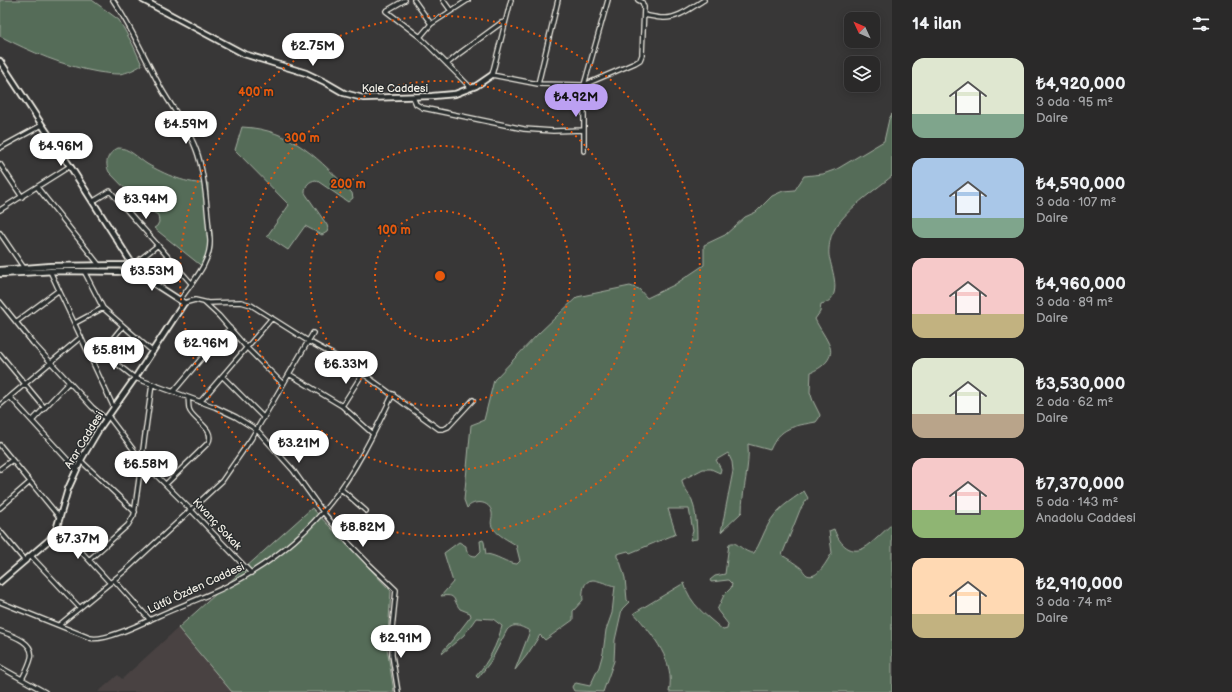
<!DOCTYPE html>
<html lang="tr">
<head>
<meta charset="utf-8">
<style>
  body { margin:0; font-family:"Balsamiq Sans",sans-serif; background:#363535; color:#f1f3f6; height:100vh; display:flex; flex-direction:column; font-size:15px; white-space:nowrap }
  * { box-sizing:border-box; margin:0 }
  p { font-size:13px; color:#a5a6a8 }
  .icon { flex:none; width:22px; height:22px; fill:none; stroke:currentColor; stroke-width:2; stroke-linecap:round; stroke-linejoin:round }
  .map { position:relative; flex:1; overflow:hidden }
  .sheet { display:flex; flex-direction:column; background:#2a2929; width:340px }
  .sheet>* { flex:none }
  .needle { width:26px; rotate:314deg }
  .tools { position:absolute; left:844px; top:12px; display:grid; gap:8px }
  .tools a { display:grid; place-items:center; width:36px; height:36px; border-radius:8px; background:#2a2929; box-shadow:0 2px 10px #0003,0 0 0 1px #464546; font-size:20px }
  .price { position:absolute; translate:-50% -34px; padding:0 9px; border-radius:14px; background:#fff; color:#222; font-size:13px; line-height:26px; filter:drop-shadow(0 1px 2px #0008) }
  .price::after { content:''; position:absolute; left:50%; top:24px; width:12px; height:9px; margin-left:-6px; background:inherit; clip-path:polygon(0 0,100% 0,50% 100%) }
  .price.selected { background:#bca0f2; color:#111 }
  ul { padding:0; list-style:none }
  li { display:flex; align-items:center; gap:12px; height:100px; padding:0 20px }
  li span { display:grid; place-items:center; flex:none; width:112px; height:80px; border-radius:12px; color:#555 }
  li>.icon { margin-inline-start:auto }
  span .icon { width:48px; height:48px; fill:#fffc; stroke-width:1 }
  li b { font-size:17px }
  h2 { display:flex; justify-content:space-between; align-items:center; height:48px; padding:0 20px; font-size:17px }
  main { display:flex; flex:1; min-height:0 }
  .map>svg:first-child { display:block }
  .built { fill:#494242 }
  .green { fill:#546c59; stroke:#a4aea0 }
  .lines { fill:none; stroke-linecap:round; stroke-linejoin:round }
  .minor-casing { stroke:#f4f1e8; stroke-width:6 }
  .tertiary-casing { stroke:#f4f1e8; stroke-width:8 }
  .minor { stroke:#2a2d2e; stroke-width:3.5 }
  .tertiary { stroke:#2a2d2e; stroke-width:4.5 }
  .ring { fill:none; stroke:#e8590c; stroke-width:2; stroke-dasharray:2 4 }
  .labels { text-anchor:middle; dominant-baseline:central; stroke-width:3; stroke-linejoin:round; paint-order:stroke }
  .street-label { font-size:11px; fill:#f4f1e8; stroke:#2a2d2e }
  .centre { fill:#e8590c; stroke:#2a2d2e; stroke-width:2 }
  .ring-label { font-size:12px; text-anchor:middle; font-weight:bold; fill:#e8590c; stroke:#2a2d2e; stroke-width:3; stroke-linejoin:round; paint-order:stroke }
</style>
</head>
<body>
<main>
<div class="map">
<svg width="892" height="692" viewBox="0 0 892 692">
  <rect width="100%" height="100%" fill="#383737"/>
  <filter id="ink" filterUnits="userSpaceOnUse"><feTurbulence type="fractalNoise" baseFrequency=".025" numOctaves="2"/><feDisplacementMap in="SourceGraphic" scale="8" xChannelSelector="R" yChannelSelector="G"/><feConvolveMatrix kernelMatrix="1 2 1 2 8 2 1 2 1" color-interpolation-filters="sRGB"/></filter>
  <g filter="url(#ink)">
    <path class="built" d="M178,628L232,692H98L118,675L122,679Z"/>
    <path class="green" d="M0,0H92L119,20L133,45L142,65C135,69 128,73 119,74C112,74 105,73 98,72C63,66 31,52 0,36Z
      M892,114V176C873,192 835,216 830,241C829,247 828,254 830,260C833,274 843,300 821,304L820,312L815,319C819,328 827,338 830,347C834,359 820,369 811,372L810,392L813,401L820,415L819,418L816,422C794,426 780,427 770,450L748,444C750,468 742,489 742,512L721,532L733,471L732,462L728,453L716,460L721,469L720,473L711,469H703L682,480C682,487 689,494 692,500C696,512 697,526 697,539L690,540L693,531L689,509H668L676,534L630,553L628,551L617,554V557L620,561L625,578L627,600L629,602L622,609L615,640L614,661L603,692L574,691L572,687L573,685L576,683L590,686L599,667L603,653L606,630L612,613L615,586C609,585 598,580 593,580C583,580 582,593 583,600L573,611V620L545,640L540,635L527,655L515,670L530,631C522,627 514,622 507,630L491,661L478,678L476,676C489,661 497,645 502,626L493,619L476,618L464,635L443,653L442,652L454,638L471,616L470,613L460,609C452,599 457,594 441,596L453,582L444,553L459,542L466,546C466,552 470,556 476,556L481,551L480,541L483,540L484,542L486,554C497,555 506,563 517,564L520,561L516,545C508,540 499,536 493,528C489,523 493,518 492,513C490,500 473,500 467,508L464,500L471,425L484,420L494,380L538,334L577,297L630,286L639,289L647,298L674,285L704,265V245L725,235L745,217L756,212L772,196L783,191L795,190L804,176L823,174L837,169L884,141L889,119Z
      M242,127C292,129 320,160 352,193L353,198L348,202L316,180C309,181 305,185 305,193L327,225L328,229L327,232L322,235L305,226L288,250L267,236L289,205L235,150Z
      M118,148C128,147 139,159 147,164C164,174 188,185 208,183C208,193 208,203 209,212C212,234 217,249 204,268L154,228L157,226L159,222L158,215L142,206L109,172C104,162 108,153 118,148Z
      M804,491L808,498L800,510L782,555C788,559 795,563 801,568C803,570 804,573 807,575C818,580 827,560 832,553L829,531L834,529C838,541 849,556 864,548C873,543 884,531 892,524V692H669C676,662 653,635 634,613L684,583C690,605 707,616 723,630L727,629L728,624L717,610L724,595L731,588L732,584L728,580L711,582L710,580L715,576L725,574L729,544C737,539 742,553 754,553C760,544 763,534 768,525C776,509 790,501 804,491Z
      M312,508L391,591L387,648L394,692H232L178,628Z"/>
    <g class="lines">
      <defs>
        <path id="minor" d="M113,0C132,28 145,59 161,88C174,111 190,130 198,155C206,182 207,212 210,240C211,263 192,282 180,300
          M405,0L386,11L420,37
          M414,0L431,24
          M443,0L451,11
          M468,0L431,24L420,37L471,88
          M511,0L492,75L538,84L584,85L635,63L640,60L642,55L644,7L642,2L638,0
          M644,15C650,16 657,18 663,18C678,19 692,7 704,0
          M447,64L460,53L501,23L505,22
          M538,84L558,0
          M413,97L416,104L423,108L524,129L553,131L583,130
          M0,148L42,125
          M584,151V85L608,0
          M0,164L22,197
          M37,187L100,266
          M92,202L110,191L191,283
          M0,210L70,166
          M0,233L24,268
          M133,265L158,245
          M50,271L114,408
          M84,271L103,308L153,352
          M0,302L33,343L92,407L106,419
          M184,303L195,300L208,303L241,302L251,305L308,341L350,364L439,429H443L448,427L473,400
          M205,303L219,316L246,347L283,384
          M16,322L59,290
          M75,323L103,308
          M102,352L135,378L215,407L236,417L257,430L293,470L323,512L345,539L370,565L396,590L392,629V655L398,692
          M0,354L44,407
          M93,363L123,326
          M289,374L342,406L373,434
          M222,376L264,418
          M173,392L212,346L230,328
          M10,397L76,469
          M200,402L272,318
          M0,405L81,337
          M342,406L363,373
          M108,416L142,461L191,510L251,573
          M32,421L69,382
          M0,445L60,518
          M80,460L135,512
          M0,469L12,460
          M166,484L208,443C216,430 195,421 190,411C188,408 189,402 188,398
          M341,489L366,511
          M0,508L30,482
          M58,526L110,583
          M0,531L25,561
          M31,556L80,608
          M89,560L128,525L134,515L152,384
          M114,580L150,620
          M0,602L90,638C105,642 143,623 158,616C189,602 223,591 252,572C280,555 311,528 331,502C357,469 375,431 393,394
          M59,625L127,569L222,481L251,439L313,333
          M0,631C11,635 35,642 31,658C29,666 25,673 22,679
          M0,667L45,692"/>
        <path id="tertiary" d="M143,0L244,54L306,73L325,82L344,93L363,98L432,96L455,94L476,86L492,75
          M0,61L42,125L70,166L133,265L150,281L184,303L135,378L99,429L82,458L68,489L56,530L49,540L0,582
          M0,270L51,266L133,265
          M0,274L55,271L139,272"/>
      </defs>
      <use href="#minor" class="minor-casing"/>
      <use href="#tertiary" class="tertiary-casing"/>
      <use href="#minor" class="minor"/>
      <use href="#tertiary" class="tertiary"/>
    </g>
  </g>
  <g class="ring">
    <circle cx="440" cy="276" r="65"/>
    <circle cx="440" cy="276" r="130"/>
    <circle cx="440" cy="276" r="195"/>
    <circle cx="440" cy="276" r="260"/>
  </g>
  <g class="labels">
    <g class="street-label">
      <text x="395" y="88">Kale Caddesi</text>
      <text transform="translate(84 440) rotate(-59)">Arar Caddesi</text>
      <text transform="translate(217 524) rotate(47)">Kıvanç Sokak</text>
      <text transform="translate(196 588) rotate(-25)">Lütfü Özden Caddesi</text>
    </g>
  </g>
  <circle cx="440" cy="276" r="6" class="centre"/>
  <g class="ring-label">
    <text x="256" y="96">400 m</text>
    <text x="302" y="142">300 m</text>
    <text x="348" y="188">200 m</text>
    <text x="394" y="234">100 m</text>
  </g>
</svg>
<div class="tools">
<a><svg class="needle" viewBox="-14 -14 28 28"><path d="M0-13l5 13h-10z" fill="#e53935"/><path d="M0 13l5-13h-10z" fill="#a5a6a8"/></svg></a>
<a><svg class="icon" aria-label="layers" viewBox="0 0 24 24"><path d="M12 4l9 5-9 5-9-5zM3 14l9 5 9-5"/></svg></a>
</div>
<b class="price" style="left:313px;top:67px">₺2.75M</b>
<b class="price selected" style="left:576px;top:118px">₺4.92M</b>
<b class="price" style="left:186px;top:145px">₺4.59M</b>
<b class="price" style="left:61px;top:167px">₺4.96M</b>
<b class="price" style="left:146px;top:220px">₺3.94M</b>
<b class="price" style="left:152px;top:292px">₺3.53M</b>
<b class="price" style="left:206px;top:364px">₺2.96M</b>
<b class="price" style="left:114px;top:371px">₺5.81M</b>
<b class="price" style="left:346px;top:385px">₺6.33M</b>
<b class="price" style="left:299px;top:464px">₺3.21M</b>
<b class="price" style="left:146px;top:485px">₺6.58M</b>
<b class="price" style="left:363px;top:548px">₺8.82M</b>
<b class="price" style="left:78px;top:560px">₺7.37M</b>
<b class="price" style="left:401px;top:659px">₺2.91M</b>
</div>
<section class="sheet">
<h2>14 ilan<svg class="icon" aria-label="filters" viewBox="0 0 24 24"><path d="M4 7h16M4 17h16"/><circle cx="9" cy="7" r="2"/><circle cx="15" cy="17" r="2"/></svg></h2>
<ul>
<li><span style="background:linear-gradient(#dfe7d0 70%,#7fa58c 0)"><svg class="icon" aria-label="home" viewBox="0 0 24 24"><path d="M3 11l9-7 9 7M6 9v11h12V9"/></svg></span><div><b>₺4,920,000</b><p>3 oda · 95 m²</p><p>Daire</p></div></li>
<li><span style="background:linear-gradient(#a9c7e8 75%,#7fa58c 0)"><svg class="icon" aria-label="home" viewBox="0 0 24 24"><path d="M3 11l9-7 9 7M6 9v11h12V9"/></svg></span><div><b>₺4,590,000</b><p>3 oda · 107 m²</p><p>Daire</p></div></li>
<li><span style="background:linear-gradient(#f6c9c9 70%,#c2b280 0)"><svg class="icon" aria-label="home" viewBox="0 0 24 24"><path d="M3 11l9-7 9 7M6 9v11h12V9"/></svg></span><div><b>₺4,960,000</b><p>3 oda · 89 m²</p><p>Daire</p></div></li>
<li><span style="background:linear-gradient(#dfe7d0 70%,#b9a48a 0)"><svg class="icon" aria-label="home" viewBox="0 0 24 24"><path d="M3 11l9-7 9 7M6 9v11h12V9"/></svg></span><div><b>₺3,530,000</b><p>2 oda · 62 m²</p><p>Daire</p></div></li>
<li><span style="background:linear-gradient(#f6c9c9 65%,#8fb573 0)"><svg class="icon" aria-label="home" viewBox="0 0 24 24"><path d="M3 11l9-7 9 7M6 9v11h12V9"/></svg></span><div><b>₺7,370,000</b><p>5 oda · 143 m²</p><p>Anadolu Caddesi</p></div></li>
<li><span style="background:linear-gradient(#ffd9b3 70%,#c2b280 0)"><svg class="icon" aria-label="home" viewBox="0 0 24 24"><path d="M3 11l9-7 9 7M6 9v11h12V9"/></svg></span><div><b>₺2,910,000</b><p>3 oda · 74 m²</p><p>Daire</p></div></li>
</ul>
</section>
</main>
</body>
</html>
